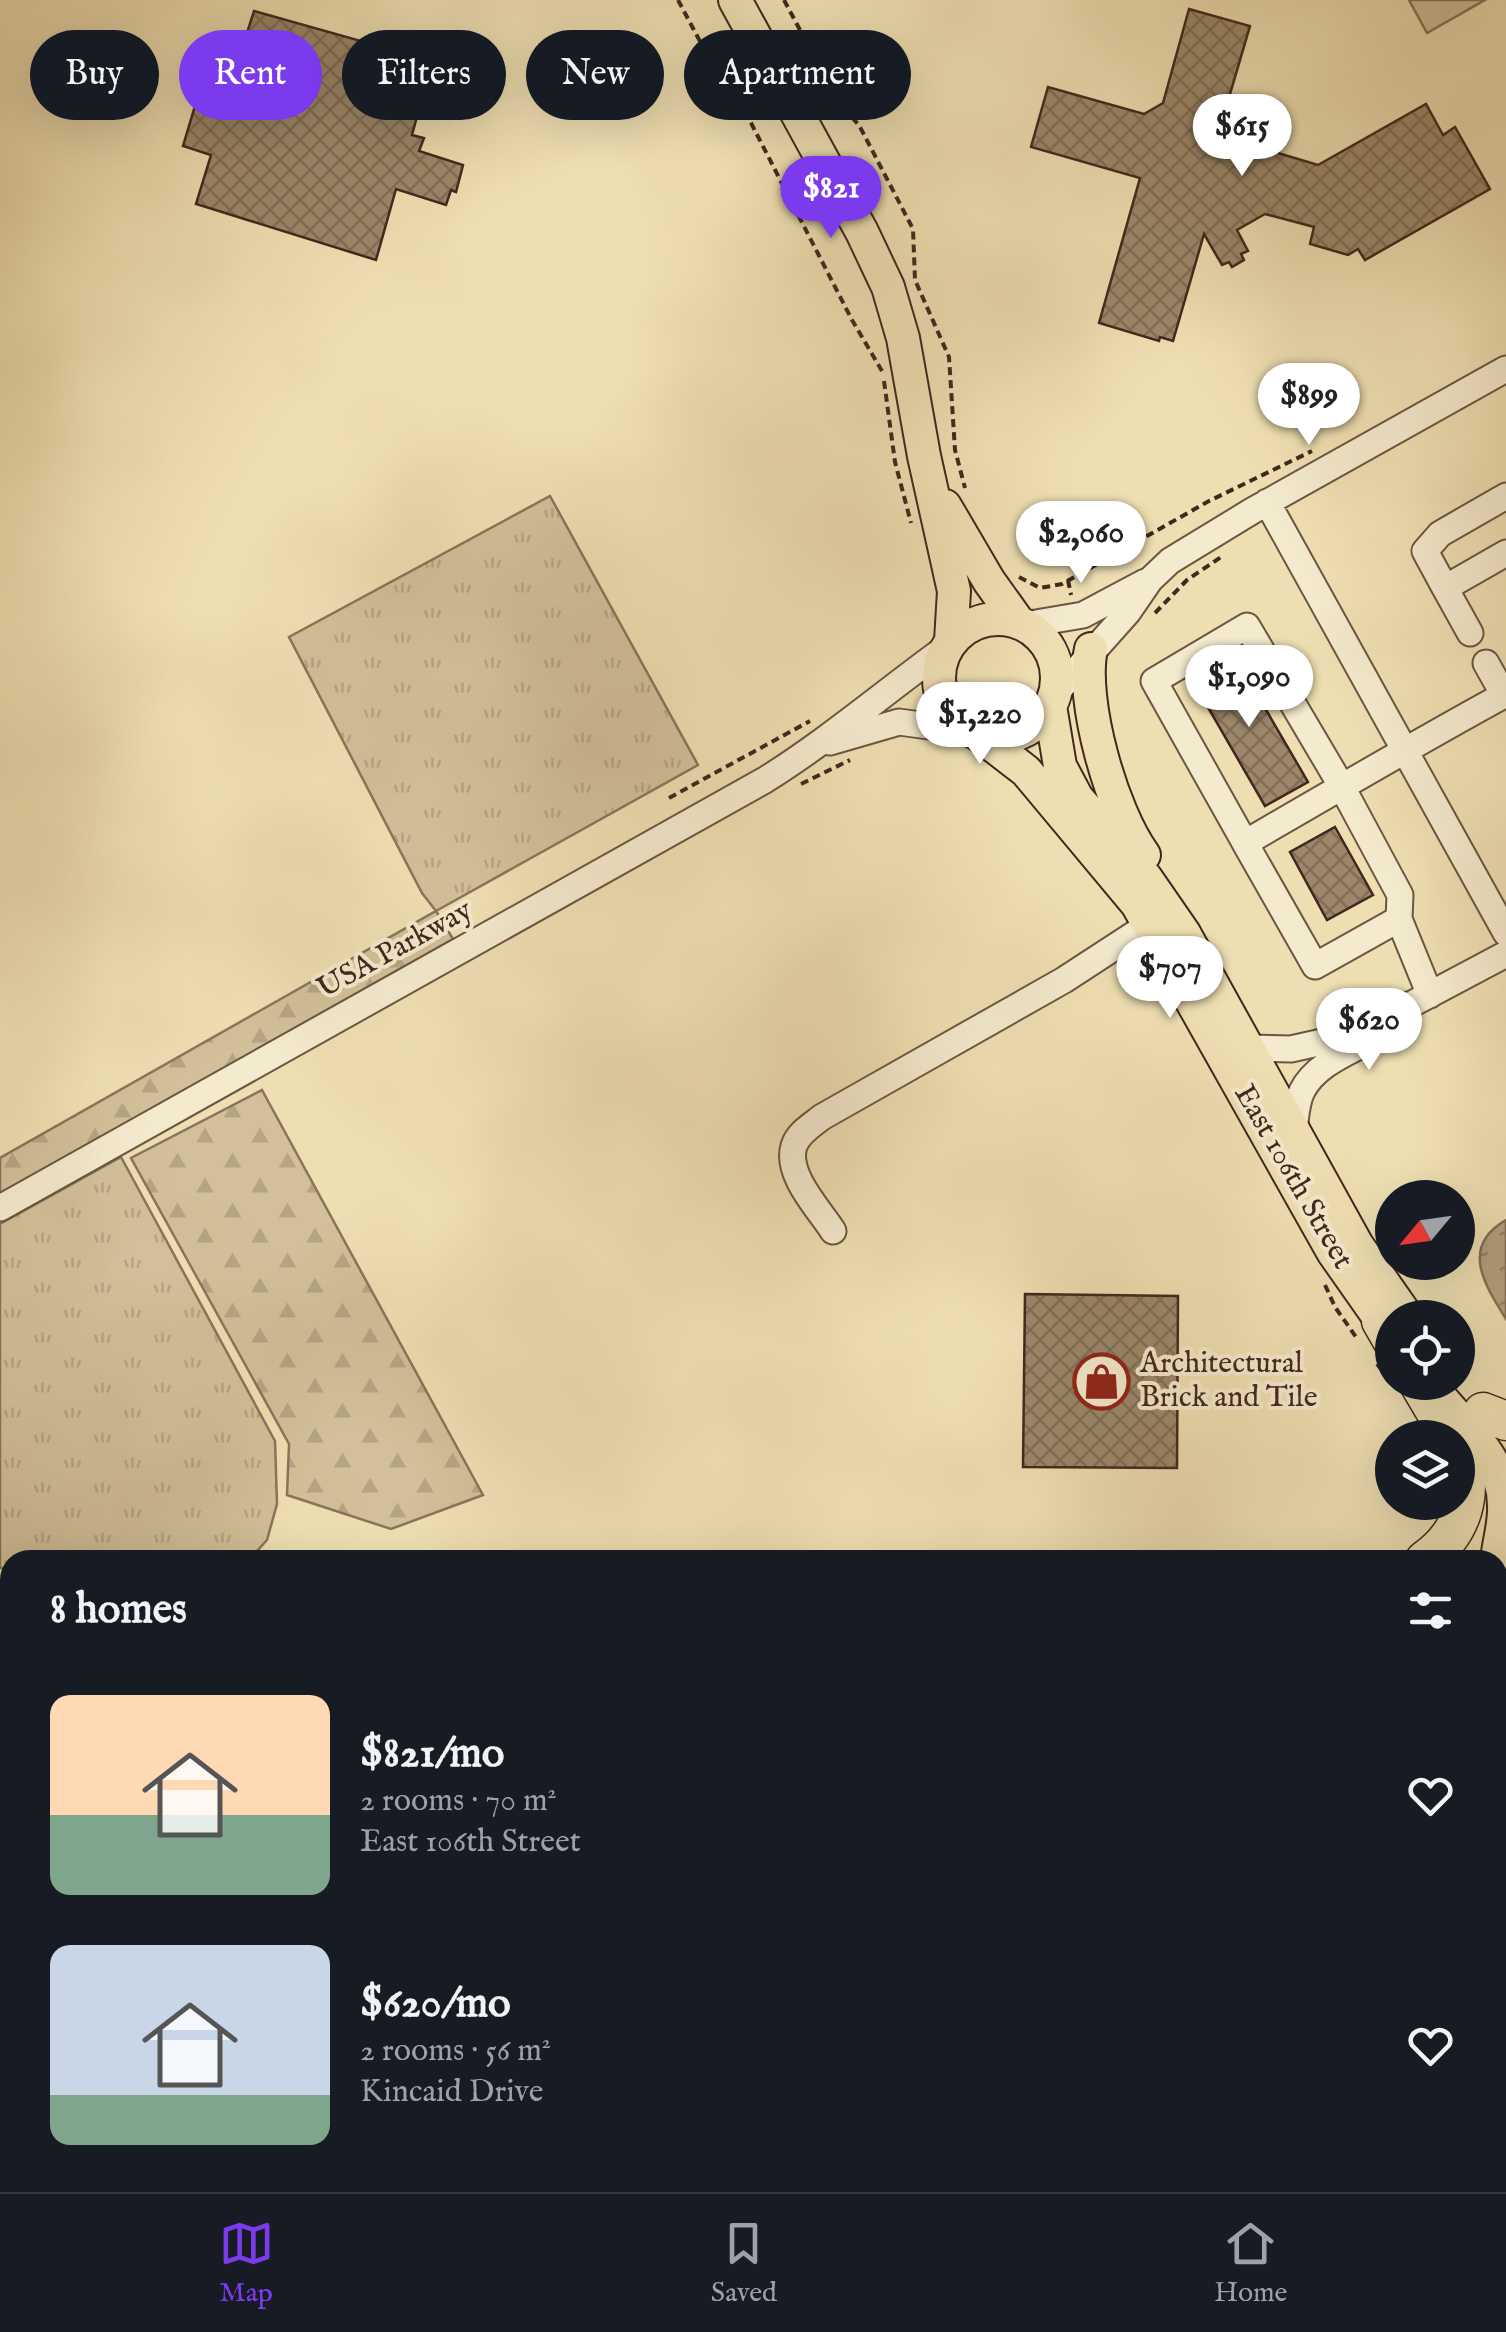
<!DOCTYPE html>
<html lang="en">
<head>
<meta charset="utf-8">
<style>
  body { margin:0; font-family:"IM FELL English",serif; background:#242831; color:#f1f3f6; height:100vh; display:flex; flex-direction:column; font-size:38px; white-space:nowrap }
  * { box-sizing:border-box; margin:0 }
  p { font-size:32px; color:#9ea1a6 }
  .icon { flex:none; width:55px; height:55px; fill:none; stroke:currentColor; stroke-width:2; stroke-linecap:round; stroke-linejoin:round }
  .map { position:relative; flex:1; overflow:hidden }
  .sheet { position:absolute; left:0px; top:1550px; width:1508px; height:642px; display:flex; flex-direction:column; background:#171b24; border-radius:30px 30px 0 0; box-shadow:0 10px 40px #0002 }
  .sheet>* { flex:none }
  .hud { position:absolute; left:30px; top:30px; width:1000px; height:90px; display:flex; gap:20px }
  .needle { width:65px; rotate:241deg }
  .tools { position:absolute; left:1375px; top:1180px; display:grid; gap:20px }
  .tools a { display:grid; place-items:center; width:100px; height:100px; border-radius:50%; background:#171b24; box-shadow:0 10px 40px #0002; font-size:50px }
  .price { position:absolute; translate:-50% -85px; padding:0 22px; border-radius:35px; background:#fff; color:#222; font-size:32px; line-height:65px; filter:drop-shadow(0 2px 5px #0008) }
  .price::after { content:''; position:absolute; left:50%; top:60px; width:30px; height:22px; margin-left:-15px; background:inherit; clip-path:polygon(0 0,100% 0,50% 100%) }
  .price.current { background:#7c3aed; color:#fff }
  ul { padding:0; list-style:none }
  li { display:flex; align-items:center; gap:30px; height:250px; padding:0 50px }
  li span { display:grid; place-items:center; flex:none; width:280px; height:200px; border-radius:20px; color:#555 }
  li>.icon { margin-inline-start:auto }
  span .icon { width:120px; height:120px; fill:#fffc; stroke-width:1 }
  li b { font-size:42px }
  h2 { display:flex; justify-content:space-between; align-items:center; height:120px; padding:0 50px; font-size:42px }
  .tag { padding:0 35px; border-radius:45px; background:#171b24; box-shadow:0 10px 40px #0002; font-size:35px; line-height:90px }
  .tag.current { background:#7c3aed; color:#fff }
  .tab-bar { display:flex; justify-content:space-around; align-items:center; height:140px; border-top:2px solid #363941; background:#171b24; font-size:28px; color:#9ea1a6 }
  .tab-bar a { display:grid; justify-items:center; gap:5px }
  .tab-bar .current { color:#7c3aed }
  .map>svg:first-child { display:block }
  .grass { fill:url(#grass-tufts); stroke:#89745b; stroke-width:2.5 }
  .forest { fill:url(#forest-firs); stroke:#89745b; stroke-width:2.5 }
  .garden { fill:#d1c099; stroke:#89745b; stroke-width:2.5 }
  .water { fill:url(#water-ripples); stroke:#857058; stroke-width:2.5 }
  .building { fill:url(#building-cross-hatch); stroke:#41271d; stroke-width:2.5 }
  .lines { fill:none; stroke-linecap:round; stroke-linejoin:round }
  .minor-casing { stroke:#6c5542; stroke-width:29 }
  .major-casing { stroke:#41271d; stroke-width:36 }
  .highway-casing { stroke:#41271d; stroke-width:41 }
  .path { stroke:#41271d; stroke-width:4; stroke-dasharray:8 5; stroke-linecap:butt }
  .minor { stroke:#f4eacd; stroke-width:25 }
  .major { stroke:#eedfb2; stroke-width:32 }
  .highway { stroke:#eedfb2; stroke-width:38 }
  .labels { text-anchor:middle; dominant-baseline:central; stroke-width:8; stroke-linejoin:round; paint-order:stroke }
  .street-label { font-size:30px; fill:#41271d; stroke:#f4eacd }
  .poi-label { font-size:30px; fill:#41271d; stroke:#f4eacd; text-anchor:start }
</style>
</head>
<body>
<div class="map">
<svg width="1506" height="2192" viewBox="0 0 1506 2192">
  <defs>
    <pattern id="grass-tufts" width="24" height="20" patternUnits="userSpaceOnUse" patternTransform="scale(2.5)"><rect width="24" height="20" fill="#d1c099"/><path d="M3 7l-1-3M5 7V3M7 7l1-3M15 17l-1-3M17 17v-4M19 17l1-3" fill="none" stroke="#b5a583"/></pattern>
    <pattern id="forest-firs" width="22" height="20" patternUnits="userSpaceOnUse" patternTransform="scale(2.5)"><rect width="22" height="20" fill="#d1c099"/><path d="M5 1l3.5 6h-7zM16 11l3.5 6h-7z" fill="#b5a583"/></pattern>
    <pattern id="water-ripples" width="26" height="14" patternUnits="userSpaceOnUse" patternTransform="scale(2.5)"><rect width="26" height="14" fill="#b3a07f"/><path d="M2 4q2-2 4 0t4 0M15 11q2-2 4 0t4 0" fill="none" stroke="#938267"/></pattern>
    <pattern id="building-cross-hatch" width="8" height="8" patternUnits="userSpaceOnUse" patternTransform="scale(2.5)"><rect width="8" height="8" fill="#9b876a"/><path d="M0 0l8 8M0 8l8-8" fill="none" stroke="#806e57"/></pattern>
  </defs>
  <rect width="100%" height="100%" fill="#eedfb2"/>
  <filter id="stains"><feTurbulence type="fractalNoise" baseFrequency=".002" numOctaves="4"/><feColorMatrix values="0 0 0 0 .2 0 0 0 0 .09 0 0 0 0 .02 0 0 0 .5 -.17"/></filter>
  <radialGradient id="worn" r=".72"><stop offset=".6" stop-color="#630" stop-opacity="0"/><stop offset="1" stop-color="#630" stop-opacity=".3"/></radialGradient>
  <path class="grass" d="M550,496L698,765L436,911L422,893L289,637Z
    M121,1157L275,1441L277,1504L267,1540L249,1560H10V1568H0V1224Z
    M0,1741H10V1821L0,1817Z
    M1498,1817L1506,1824V2192H1257L1256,2183L1498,2182Z"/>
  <path class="forest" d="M436,911L453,939L0,1194V1158Z
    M262,1090L483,1495L391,1529L287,1495L289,1444L131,1158Z"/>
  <path class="garden" d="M1409,0H1485L1427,33Z"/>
  <path class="water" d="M1506,1220V1319C1484,1284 1460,1246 1506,1220Z
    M1336,2183L1406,2182V2183L1402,2192H1354Z"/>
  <path class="building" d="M1189,9L1250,26L1218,135L1318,165L1426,104L1443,135L1455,127L1490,189L1365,260L1358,249L1348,255L1310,244L1314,227L1265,214L1237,230L1248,251L1241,254L1244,260L1232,267L1229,262L1222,265L1204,234L1173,341L1160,337L1159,341L1099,323L1140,178L1031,147L1048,87L1144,114L1163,103Z
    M254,11L432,61L412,135L424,138L419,151L463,165L456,192L451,190L446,205L396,189L376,260L196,204L211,155L183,146L211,53L239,58Z
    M1233,653L1308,782L1265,806L1191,678Z
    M1335,827L1373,895L1327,920L1290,852Z
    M1025,1294L1178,1296L1177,1468L1023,1467Z"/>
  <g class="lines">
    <defs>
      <path id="minor" d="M1506,496L1440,534L1425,551L1445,588L1506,553
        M1267,502L1506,933
        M1445,588L1470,633
        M1024,625L1083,615L1145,582
        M1486,663L1504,695
        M1055,694L1128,612L1150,580L1170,561L1252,511L1506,369
        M830,742L899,722L973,732
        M1245,843L1315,966L1399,919
        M1430,995L1399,919L1400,895L1342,787L1247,626L1154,681L1245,843C1331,793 1418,742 1506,694
        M1249,1048L1291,1049L1340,1038L1385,1011L1412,1004L1506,954
        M1294,1130C1296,1117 1296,1103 1302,1091C1321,1053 1377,1047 1403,1016
        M0,1208L765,780C829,740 886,691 947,647
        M833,1231C819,1209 785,1174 794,1146C798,1133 812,1125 822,1117L1064,980L1150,924
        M0,1839L10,1843
        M0,1968L10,1957
        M0,2023L10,2027
        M1498,2155L1506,2148
        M765,2182L786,2192
        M1132,2182L1153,2192
        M318,2192V2182
        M517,2192L521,2182
        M1087,2192L1091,2182
        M1459,2192L1465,2182"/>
      <path id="major" d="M735,0L862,232L888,287L903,338L924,456L954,591L951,641
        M945,506L989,581L1019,623
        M939 678a59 59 0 1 1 118 0a59 59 0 1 1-118 0Z
        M1091,649C1080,700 1112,812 1144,855
        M1050,706L1060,766L1077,798L1146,878L1184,933L1357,1245L1408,1318
        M978,734L1026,771L1137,904L1333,1252L1392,1336
        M1441,1398C1467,1429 1504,1461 1504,1505C1505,1523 1499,1541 1497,1560"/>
      <path id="highway" d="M1381,1321L1392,1340
        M1418,1382L1451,1438
        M1483,1412L1506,1421
        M1425,1560C1462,1534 1476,1493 1458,1450
        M0,1607H10
        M0,1636H10
        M1498,1636H1506
        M0,1689H10
        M1498,1692H1506
        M1498,1767L1506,1771"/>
    </defs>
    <use href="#minor" class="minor-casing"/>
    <use href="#major" class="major-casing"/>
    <use href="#highway" class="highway-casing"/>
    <path class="path" d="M678,0L719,77L749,119L852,320L882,371
      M784,0L824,75
      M843,108L859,125L913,229L915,280L949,357L955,450L965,488
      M884,381L895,462L911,523
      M1019,577L1040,588L1062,584L1209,501L1312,451
      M1068,580L1071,595
      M1155,613L1187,580L1224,555
      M801,784L850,760
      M669,798L810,721
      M1325,1285L1335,1307L1356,1337
      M1377,1364L1390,1380
      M701,2182L725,2192
      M834,2182L855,2192"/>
    <use href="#minor" class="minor"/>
    <use href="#major" class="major"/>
    <use href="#highway" class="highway"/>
  </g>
  <defs>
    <symbol id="shop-ring" viewBox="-11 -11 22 22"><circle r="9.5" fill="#f4eacd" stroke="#8f2418" stroke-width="1.5"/><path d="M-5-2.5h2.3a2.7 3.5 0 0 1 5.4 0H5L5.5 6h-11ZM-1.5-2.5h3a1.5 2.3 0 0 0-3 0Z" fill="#8f2418"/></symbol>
  </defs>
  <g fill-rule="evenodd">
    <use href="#shop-ring" x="1070" y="1350" width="63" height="63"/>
  </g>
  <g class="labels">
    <g class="street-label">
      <text transform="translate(395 950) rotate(-29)">USA Parkway</text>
      <text transform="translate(1293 1177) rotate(60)">East 106th Street</text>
    </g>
    <g class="poi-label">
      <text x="1140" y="1364">Architectural<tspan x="1140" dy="34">Brick and Tile</tspan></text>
    </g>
  </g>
  <rect width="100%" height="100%" filter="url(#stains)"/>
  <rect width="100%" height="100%" fill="url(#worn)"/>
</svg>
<div class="tools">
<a><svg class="needle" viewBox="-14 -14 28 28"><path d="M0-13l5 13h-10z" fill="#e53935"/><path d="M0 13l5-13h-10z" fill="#9ea1a6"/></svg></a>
<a><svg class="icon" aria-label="locate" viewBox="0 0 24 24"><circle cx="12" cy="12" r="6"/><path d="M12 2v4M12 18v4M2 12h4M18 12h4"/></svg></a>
<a><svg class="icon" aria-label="layers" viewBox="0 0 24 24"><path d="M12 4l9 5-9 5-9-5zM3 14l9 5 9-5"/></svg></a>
</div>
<b class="price" style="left:1242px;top:179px">$615</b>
<b class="price current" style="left:831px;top:241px">$821</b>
<b class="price" style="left:1309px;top:448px">$899</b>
<b class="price" style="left:1081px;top:586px">$2,060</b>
<b class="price" style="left:1249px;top:730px">$1,090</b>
<b class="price" style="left:980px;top:767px">$1,220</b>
<b class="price" style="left:1170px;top:1021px">$707</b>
<b class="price" style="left:1369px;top:1073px">$620</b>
<div class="hud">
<a class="tag">Buy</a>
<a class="tag current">Rent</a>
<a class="tag">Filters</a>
<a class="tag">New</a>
<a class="tag">Apartment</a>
</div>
<section class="sheet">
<h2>8 homes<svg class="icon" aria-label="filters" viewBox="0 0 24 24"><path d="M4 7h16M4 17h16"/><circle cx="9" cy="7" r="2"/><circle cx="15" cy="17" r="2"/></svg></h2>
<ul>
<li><span style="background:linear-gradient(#ffd9b3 60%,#7fa58c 0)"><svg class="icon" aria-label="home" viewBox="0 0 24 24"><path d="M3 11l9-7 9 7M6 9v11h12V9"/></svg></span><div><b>$821/mo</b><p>2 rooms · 70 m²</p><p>East 106th Street</p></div><svg class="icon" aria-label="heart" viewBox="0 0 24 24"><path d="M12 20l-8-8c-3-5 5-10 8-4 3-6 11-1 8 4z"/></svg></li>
<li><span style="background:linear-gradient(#c9d6e8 75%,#7fa58c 0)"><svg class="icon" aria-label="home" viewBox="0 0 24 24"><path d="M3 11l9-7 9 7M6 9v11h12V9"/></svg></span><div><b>$620/mo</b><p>2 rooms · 56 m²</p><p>Kincaid Drive</p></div><svg class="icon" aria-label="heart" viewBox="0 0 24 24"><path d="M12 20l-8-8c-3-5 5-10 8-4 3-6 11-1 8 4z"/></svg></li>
</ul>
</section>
</div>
<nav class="tab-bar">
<a class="current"><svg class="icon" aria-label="map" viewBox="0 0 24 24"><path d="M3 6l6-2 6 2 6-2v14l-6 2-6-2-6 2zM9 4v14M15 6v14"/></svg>Map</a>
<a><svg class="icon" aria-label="saved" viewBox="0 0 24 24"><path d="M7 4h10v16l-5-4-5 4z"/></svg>Saved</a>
<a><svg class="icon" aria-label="home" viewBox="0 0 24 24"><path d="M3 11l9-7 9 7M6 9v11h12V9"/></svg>Home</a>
</nav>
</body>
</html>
